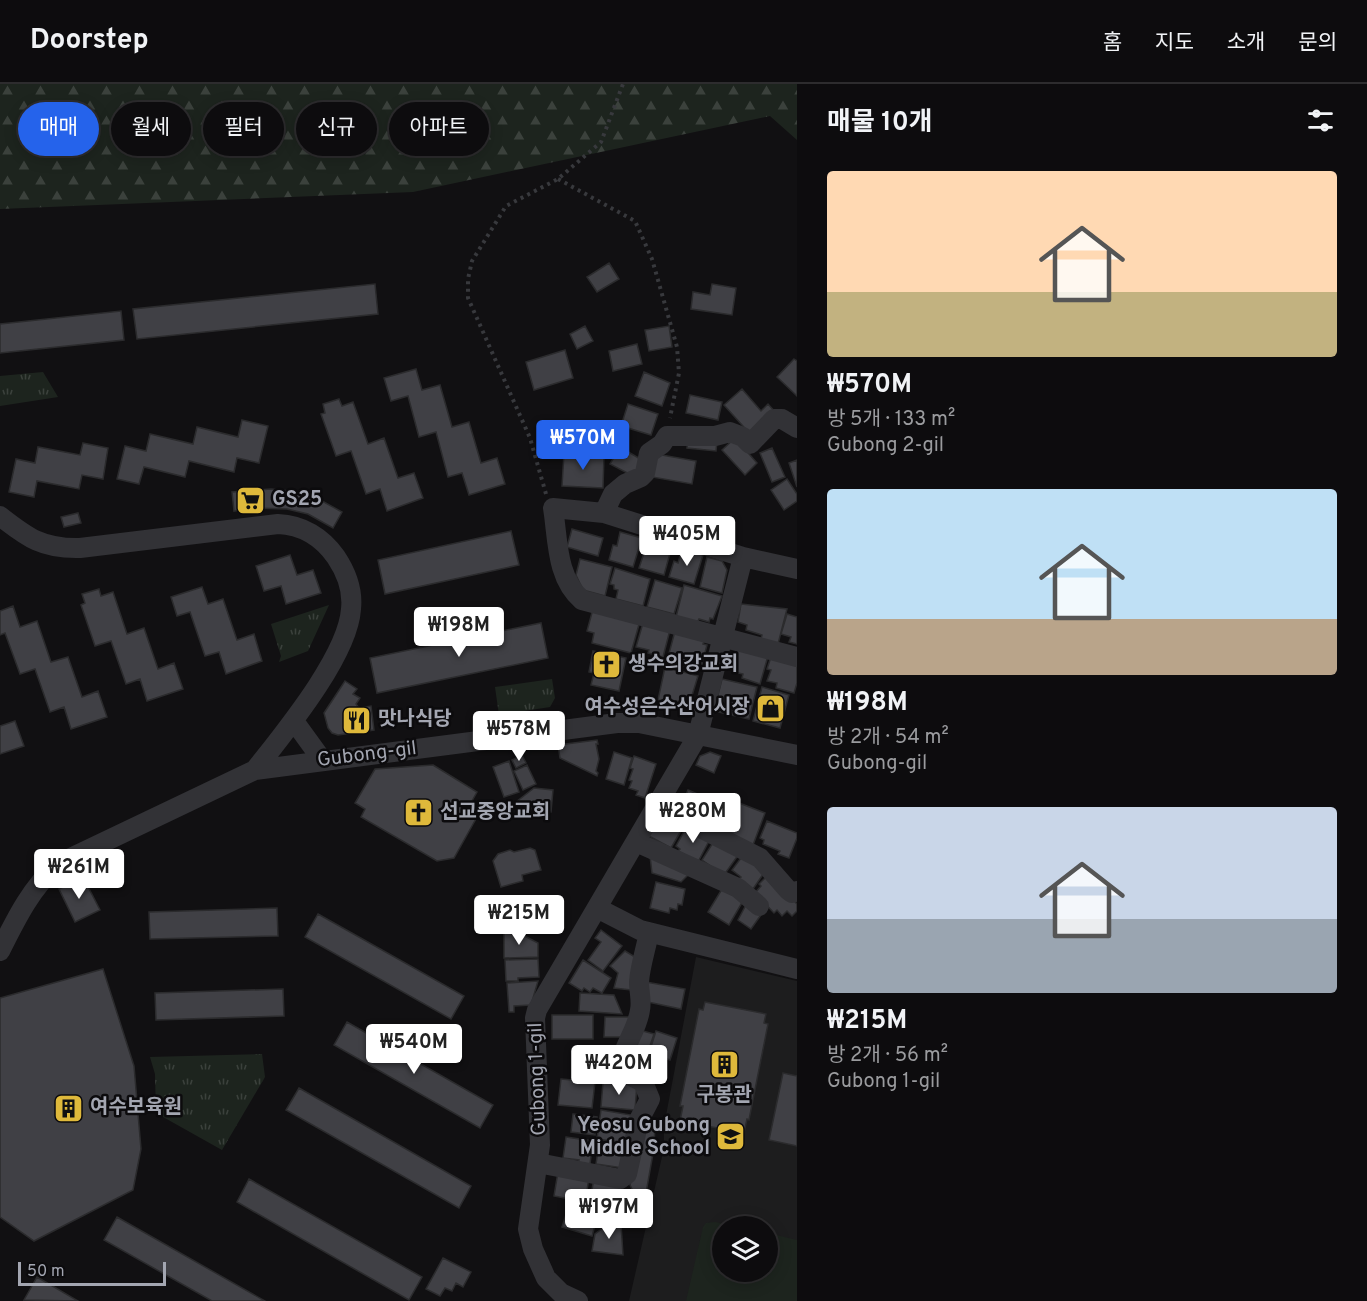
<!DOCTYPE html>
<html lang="ko">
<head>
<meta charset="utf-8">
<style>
  body { margin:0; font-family:Overpass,"Noto Sans KR",sans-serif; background:#161517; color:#f1f3f6; height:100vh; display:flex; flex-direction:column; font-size:22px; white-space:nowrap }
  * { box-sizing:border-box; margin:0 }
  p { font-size:20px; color:#9a9b9e }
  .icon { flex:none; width:33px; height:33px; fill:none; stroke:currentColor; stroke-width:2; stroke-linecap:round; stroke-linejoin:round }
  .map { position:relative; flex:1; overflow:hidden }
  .drawer { display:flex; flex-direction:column; background:#0d0c0e; width:570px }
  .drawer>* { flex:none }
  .top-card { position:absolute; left:18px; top:18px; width:570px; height:54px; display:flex; gap:12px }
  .tools { position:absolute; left:712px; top:1132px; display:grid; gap:12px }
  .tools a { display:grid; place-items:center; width:66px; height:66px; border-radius:50%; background:#0d0c0e; box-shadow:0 3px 15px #0003,0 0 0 2px #2d2c2e; font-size:30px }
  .scale { position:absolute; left:18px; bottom:15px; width:148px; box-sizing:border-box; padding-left:6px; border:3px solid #a3a6b1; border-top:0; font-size:16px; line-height:21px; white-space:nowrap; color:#a3a6b1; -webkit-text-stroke:4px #0c0b0d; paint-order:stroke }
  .price { position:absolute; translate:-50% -51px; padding:0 14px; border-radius:6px; background:#fff; color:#222; font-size:20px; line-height:39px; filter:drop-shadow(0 2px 3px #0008) }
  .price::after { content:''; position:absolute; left:50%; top:36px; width:18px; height:14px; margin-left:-9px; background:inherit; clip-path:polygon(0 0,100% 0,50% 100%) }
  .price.current { background:#2563eb; color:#fff }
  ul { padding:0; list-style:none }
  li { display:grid; align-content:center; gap:12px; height:318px; padding:0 30px }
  li span { display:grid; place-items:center; height:186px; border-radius:6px; color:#555 }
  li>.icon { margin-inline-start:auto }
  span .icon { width:108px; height:108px; fill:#fffc; stroke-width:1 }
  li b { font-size:26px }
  h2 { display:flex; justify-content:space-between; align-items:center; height:72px; padding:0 30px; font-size:26px }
  .chip { padding:0 21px; border-radius:27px; background:#0d0c0e; box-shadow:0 3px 15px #0003,0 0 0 2px #2d2c2e; font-size:21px; line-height:54px }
  .chip.current { background:#2563eb; color:#fff }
  header { display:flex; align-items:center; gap:36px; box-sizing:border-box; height:84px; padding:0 30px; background:#0d0c0e; border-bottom:2px solid #2d2c2e }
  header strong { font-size:28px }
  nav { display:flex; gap:33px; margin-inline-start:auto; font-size:21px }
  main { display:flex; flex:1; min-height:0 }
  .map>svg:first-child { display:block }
  .built { fill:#1d1d1e; fill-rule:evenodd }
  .grass { fill:#1d241e }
  .forest { fill:url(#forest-firs) }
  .park { fill:url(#park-tufts) }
  .building { fill:#404045; stroke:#2b2b2d; stroke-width:1.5 }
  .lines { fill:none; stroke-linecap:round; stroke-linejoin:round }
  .path { stroke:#38393d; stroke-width:4; stroke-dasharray:3 4.5; stroke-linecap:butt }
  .minor { stroke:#323236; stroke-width:20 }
  .labels { text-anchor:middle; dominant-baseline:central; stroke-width:5; stroke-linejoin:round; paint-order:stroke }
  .poi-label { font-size:20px; font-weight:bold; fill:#a3a6b1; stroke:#0c0b0d; text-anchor:start }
  .street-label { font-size:20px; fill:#a3a6b1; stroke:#0c0b0d }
</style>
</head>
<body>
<header>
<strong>Doorstep</strong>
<nav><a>홈</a><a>지도</a><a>소개</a><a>문의</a></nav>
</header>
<main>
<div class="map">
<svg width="797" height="1217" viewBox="0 0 797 1217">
  <defs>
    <pattern id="forest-firs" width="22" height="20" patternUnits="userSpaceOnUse" patternTransform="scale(1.5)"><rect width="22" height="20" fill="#1d241e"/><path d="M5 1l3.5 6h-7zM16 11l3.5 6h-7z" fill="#3b413c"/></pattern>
    <pattern id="park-tufts" width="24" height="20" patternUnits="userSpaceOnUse" patternTransform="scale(1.5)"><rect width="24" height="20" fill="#1d241e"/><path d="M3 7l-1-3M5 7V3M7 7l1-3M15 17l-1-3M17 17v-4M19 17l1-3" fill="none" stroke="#3b413c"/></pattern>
  </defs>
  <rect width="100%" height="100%" fill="#111012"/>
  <path class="built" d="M696,873L797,897V1217H629L664,1064V1042ZM723,1143H768V1188H723Z"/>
  <path class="grass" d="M715,1138L739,1143H723V1188H768V1149L797,1156V1217H686L703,1143L706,1139Z"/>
  <path class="forest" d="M0,0H797V56L770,32L413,108L0,125Z"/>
  <path class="park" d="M43,288L58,313L0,322V292Z
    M329,521L308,567L279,578L281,572L271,540Z
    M552,595L555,614L550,623L499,631L495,603Z
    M262,970L265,993L222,1066L156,1029L155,990L150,973Z"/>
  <path class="building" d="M609,179L619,195L597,208L587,193Z
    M375,200L378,230L137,255L133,225Z
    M712,200L736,204L732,231L691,225L693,208L710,211Z
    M121,227L124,256L0,269V240Z
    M585,242L593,257L577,265L570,250Z
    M669,242L672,263L649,267L645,246Z
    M637,260L642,280L613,287L609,267Z
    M565,266L573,294L534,306L526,278Z
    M794,275L797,277V312L777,293Z
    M416,285L422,306L440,301L452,343L469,338L481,379L497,374L505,400L469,411L462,389L448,393L436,348L419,353L408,312L391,317L384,294Z
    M644,288L670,299L662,322L635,312Z
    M742,305L761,327L768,320L776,329L751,351L724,321Z
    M690,311L722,318L718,336L686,329Z
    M339,315L342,322L353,318L368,360L384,354L398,394L414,389L423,414L387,427L380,405L366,410L351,367L336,372L321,330L325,329L323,320Z
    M628,320L658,330L651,351L621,342Z
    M242,336L268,342L259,379L237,374L234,388L189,377L185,393L144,383L139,400L117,395L125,362L146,367L150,350L193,360L197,343L238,353Z
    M688,354L717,357L716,367L687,364Z
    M735,354L757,379L745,391L722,366Z
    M83,359L108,364L103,395L82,391L79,405L37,397L34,413L9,408L16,375L35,379L38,363L80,371Z
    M620,363L642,376L633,392L610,380Z
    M772,364L785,393L772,398L760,369Z
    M564,369L604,371L603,404L562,402Z
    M656,370L696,377L692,400L652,393Z
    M797,376V403L789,379Z
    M787,395L797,410V417L784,426L771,406Z
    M271,405L291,407L313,412L342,428L333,444L308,430L287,425L251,424L234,427L232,408Z
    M78,429L81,439L64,443L61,433Z
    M572,445L603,454L598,472L567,463Z
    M511,447L519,481L385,510L378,476Z
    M620,448L642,454L633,483L609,476L613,461L617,462Z
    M651,456L672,462L664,491L639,484L644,469L648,470Z
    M682,465L703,471L694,500L669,493L674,477L678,479Z
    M290,471L297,491L313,486L321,509L286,520L281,502L264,507L256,482Z
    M707,473L722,477L727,486L722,509L700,503Z
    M580,475L612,483L605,512L583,506L576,491Z
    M615,484L650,495L643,522L616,515L618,506L614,505V501L610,500Z
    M655,496L682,504L674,530L647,523Z
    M684,501L722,512L713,535L710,534L709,538L699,535L697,539L676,533Z
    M202,503L208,520L223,515L237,556L254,550L262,577L226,590L219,568L205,572L190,528L177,532L171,513Z
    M99,505L101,512L113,508L127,550L144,544L158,585L174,579L183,605L147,617L140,595L126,600L111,557L95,562L81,521L85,519L82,510Z
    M741,520L787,525L778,560L761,555L762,551L746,546L747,541L738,538Z
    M13,522L20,543L37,537L51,578L68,573L82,613L98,607L107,633L71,645L64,623L50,628L35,585L20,590L5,549L0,551V527Z
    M593,525L640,537L631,569L592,559L594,549L587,547Z
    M787,530L797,533V560L789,558L791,553L781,550Z
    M541,539L548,574L377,609L370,574Z
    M643,539L670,546L663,573L648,569L649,566L636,563Z
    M675,547L705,555L703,560L707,561L702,580L687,576L685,582L667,577Z
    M737,563L768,572L760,600L742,594L743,590L734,588L737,577L734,576Z
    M593,567L626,574L619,607L591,601L594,589L589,588Z
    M771,573L797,580V599L794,609L776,604L777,599L767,597L771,586L767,585Z
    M665,583L698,592L690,618L658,616Z
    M722,595L757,603L749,635L714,627Z
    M345,597L357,605L353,610L360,614L356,620L359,624L371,622L374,646L338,651L332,649L328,644L324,629Z
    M762,603L789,611L780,644L753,637Z
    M15,637L24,662L0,670V642Z
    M597,656L598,660H596L599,675L596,687L598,689L597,692L560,674L558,661Z
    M614,668L632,674L624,701L606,695Z
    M710,668L721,672L714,689L696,681L700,672Z
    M522,671L526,679L516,684L512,676Z
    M634,672L656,680L645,714L636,711L638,707L629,704L632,697L629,696L633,685L630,684Z
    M509,677L519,708L504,713L493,683Z
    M433,681L477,708L472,717L477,733L454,774L437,777L361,733L365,725L355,719L375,685Z
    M527,681L536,700L523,706L514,687Z
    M534,704L553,706L551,728L525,725L516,718Z
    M688,706L702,712L698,723L683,718Z
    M734,717L765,729L753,761L724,750Z
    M682,718L699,726L693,737L677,729Z
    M704,720L726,729L719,747L697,738Z
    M662,728L685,740L671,764L649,752Z
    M767,737L797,749V754L789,774L778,770L780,767L763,760L764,756L760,754Z
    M687,742L710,755L698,778L678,767L680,765L676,762Z
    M716,754L739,770L724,791L702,776Z
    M530,764L535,766L541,786L522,791L523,797L501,803L493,777L498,770L510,766L514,768Z
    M744,770L766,786L753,805L739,795L741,793L732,786Z
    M650,772L689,790L681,798L652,789Z
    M769,790L797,820V827L792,832L787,827L782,832L777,826L774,829L755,809L761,802L759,800Z
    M83,793L100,826L75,838L59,805Z
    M656,798L685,805L682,821L678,820L677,826L670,824L669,829L650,824Z
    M722,805L743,817L729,841L708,828Z
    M748,817L763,828L751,845L738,836Z
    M277,824L278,852L150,855L149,828Z
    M318,830L464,912L451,935L305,853Z
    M601,846L622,862L603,887L588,876L601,858L595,854Z
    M504,848H517L538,859V873L504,874Z
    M625,867L640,876L631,906L614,904L618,889L610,882Z
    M538,875L539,893L518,894V897H506L505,876Z
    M583,876L611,894L602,909L593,904L590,908L584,904L582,907L569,899Z
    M103,885L134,982L141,1065L133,1106L34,1157L0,1133V914Z
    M538,897L531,921L514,922V928H509L507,899Z
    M646,898L685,905L681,925L643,917Z
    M283,905L284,932L156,936L155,909Z
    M580,909L614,911L622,930L579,927Z
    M705,918L766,930L764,939L768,940L749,1036L747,1035L744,1049L680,1037L683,1022H680L699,925L703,926Z
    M552,931H593V955H552Z
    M605,933H629V953H604Z
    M347,938L493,1021L480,1044L334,961Z
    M639,946L654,950L648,968L634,963Z
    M656,947L677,954L670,976L649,969Z
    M783,989L797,992V1062L769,1056Z
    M561,995L595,998L592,1024L558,1021Z
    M603,998L637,1000L635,1026L601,1023Z
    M299,1004L471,1102L459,1124L286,1026Z
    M601,1026L631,1031L627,1059L597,1055Z
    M573,1030L597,1033L595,1051L571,1048Z
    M644,1038L655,1040L654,1064L646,1109L633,1107L630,1101Z
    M566,1053L593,1057L590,1080L578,1079L579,1076L563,1074Z
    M599,1060L626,1064L623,1084L596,1080Z
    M558,1088L589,1094L585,1118L554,1112Z
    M594,1094L619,1101L625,1126L590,1117Z
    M249,1095L422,1193L409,1216L237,1118Z
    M570,1118L599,1127L592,1152L562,1143Z
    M117,1133L265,1217H212L104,1156Z
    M611,1138L621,1140L623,1171L592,1167L595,1150Z
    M443,1174L471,1188L463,1203L456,1199L452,1207L445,1204L440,1212L426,1205Z
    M37,1193L78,1217L24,1216Z"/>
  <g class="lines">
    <path class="path" d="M558,95L635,137L652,175L677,263L679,289L670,334
      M546,410L530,354L468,214V195L472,177L506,122L558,95L601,58L623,0"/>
    <path class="minor" d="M604,429L613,410L625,400L641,393L645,389L649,369L662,360L667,352H715L730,348L743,353L750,360L774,335H782L797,344
      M0,432C28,454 43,465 80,464L278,440C302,441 322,453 336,473C346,488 353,507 351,525C348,572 284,649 255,686
      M797,485L743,473L604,429L553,424C558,455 556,494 582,516L797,573
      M294,637L323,677
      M657,722L760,774L788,806L792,809L797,807
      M636,758L738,804L759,822
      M597,824L640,846L797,885
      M0,867C16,835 31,804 58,780L255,686L617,639H639L797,671
      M538,1079L620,1095L627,1090L639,1036L650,1015L643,998L621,987C620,965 637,948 640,926C642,917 639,908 639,898C640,882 646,865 649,848
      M578,1217L561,1209L546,1194L533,1165L528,1145L540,1061L535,934L537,926L698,651L743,473"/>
  </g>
  <defs>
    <symbol id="supermarket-square" viewBox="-11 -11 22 22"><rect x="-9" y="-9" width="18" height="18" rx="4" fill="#dfb93b" stroke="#0c0b0d"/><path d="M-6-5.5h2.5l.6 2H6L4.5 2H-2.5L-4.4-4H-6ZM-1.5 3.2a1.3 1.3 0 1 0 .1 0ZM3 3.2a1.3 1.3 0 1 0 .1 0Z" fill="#111"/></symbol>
    <symbol id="church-square" viewBox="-11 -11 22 22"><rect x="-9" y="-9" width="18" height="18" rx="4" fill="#dfb93b" stroke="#0c0b0d"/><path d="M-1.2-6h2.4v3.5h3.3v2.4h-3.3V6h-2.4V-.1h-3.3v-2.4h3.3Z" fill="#111"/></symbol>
    <symbol id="shop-square" viewBox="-11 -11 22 22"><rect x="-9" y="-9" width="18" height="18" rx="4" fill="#dfb93b" stroke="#0c0b0d"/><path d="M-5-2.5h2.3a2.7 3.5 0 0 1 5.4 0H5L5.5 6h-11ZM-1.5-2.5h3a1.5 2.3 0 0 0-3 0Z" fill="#111"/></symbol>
    <symbol id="restaurant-square" viewBox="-11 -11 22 22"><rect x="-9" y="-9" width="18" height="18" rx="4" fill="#dfb93b" stroke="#0c0b0d"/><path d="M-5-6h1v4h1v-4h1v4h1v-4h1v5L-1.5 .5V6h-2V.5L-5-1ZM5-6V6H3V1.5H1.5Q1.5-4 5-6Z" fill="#111"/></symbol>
    <symbol id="building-square" viewBox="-11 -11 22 22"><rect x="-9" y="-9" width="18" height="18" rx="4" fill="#dfb93b" stroke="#0c0b0d"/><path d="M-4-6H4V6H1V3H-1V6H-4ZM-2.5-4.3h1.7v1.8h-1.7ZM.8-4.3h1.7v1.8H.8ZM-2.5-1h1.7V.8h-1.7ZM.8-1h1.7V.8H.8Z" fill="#111"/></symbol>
    <symbol id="school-square" viewBox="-11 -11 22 22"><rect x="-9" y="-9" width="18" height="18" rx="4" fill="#dfb93b" stroke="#0c0b0d"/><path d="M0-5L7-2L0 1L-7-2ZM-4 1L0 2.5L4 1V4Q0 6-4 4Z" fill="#111"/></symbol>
  </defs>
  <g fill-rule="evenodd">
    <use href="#supermarket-square" x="234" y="400" width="33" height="33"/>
    <use href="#church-square" x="590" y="564" width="33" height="33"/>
    <use href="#shop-square" x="754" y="608" width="33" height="33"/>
    <use href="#restaurant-square" x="340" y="620" width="33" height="33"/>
    <use href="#church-square" x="402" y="712" width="33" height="33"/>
    <use href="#building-square" x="708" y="964" width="33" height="33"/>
    <use href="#building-square" x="52" y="1008" width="33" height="33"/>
    <use href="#school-square" x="714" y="1036" width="33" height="33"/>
  </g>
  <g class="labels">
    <g class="poi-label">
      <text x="272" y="416">GS25</text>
      <text x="628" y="581">생수의강교회</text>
      <text x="750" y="624" text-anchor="end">여수성은수산어시장</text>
      <text x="378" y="636">맛나식당</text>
      <text x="440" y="729">선교중앙교회</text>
      <text x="724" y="1012" text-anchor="middle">구봉관</text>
      <text x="90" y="1024">여수보육원</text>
      <text x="710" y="1042" text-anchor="end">Yeosu Gubong<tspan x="710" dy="23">Middle School</tspan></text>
    </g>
    <g class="street-label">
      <text transform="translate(367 671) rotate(-7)">Gubong-gil</text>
      <text transform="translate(538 995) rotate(-92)">Gubong 1-gil</text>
    </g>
  </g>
</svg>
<div class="tools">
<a><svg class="icon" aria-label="layers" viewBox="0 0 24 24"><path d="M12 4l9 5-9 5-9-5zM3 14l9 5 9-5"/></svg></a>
</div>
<div class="scale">50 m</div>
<b class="price current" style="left:583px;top:387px">₩570M</b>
<b class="price" style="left:687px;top:483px">₩405M</b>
<b class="price" style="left:459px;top:574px">₩198M</b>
<b class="price" style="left:519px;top:678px">₩578M</b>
<b class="price" style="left:693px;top:760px">₩280M</b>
<b class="price" style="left:79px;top:816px">₩261M</b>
<b class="price" style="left:519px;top:862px">₩215M</b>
<b class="price" style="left:414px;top:991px">₩540M</b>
<b class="price" style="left:619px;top:1012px">₩420M</b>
<b class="price" style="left:609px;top:1156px">₩197M</b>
<div class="top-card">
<a class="chip current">매매</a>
<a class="chip">월세</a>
<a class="chip">필터</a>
<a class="chip">신규</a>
<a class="chip">아파트</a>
</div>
</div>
<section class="drawer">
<h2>매물 10개<svg class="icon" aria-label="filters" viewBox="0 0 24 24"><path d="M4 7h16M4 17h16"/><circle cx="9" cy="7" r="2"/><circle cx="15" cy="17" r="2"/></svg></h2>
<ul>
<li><span style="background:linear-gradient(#ffd9b3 65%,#c2b280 0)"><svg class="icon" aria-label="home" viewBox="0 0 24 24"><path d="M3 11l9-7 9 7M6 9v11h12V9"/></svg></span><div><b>₩570M</b><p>방 5개 · 133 m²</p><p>Gubong 2-gil</p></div></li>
<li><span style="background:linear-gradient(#bfe0f5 70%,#b9a48a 0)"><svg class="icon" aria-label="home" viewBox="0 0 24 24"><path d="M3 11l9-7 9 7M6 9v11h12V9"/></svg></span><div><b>₩198M</b><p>방 2개 · 54 m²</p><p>Gubong-gil</p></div></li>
<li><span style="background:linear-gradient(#c9d6e8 60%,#9aa5b1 0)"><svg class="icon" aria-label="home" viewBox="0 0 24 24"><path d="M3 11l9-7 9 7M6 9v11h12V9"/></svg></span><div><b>₩215M</b><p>방 2개 · 56 m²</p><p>Gubong 1-gil</p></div></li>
</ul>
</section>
</main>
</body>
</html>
